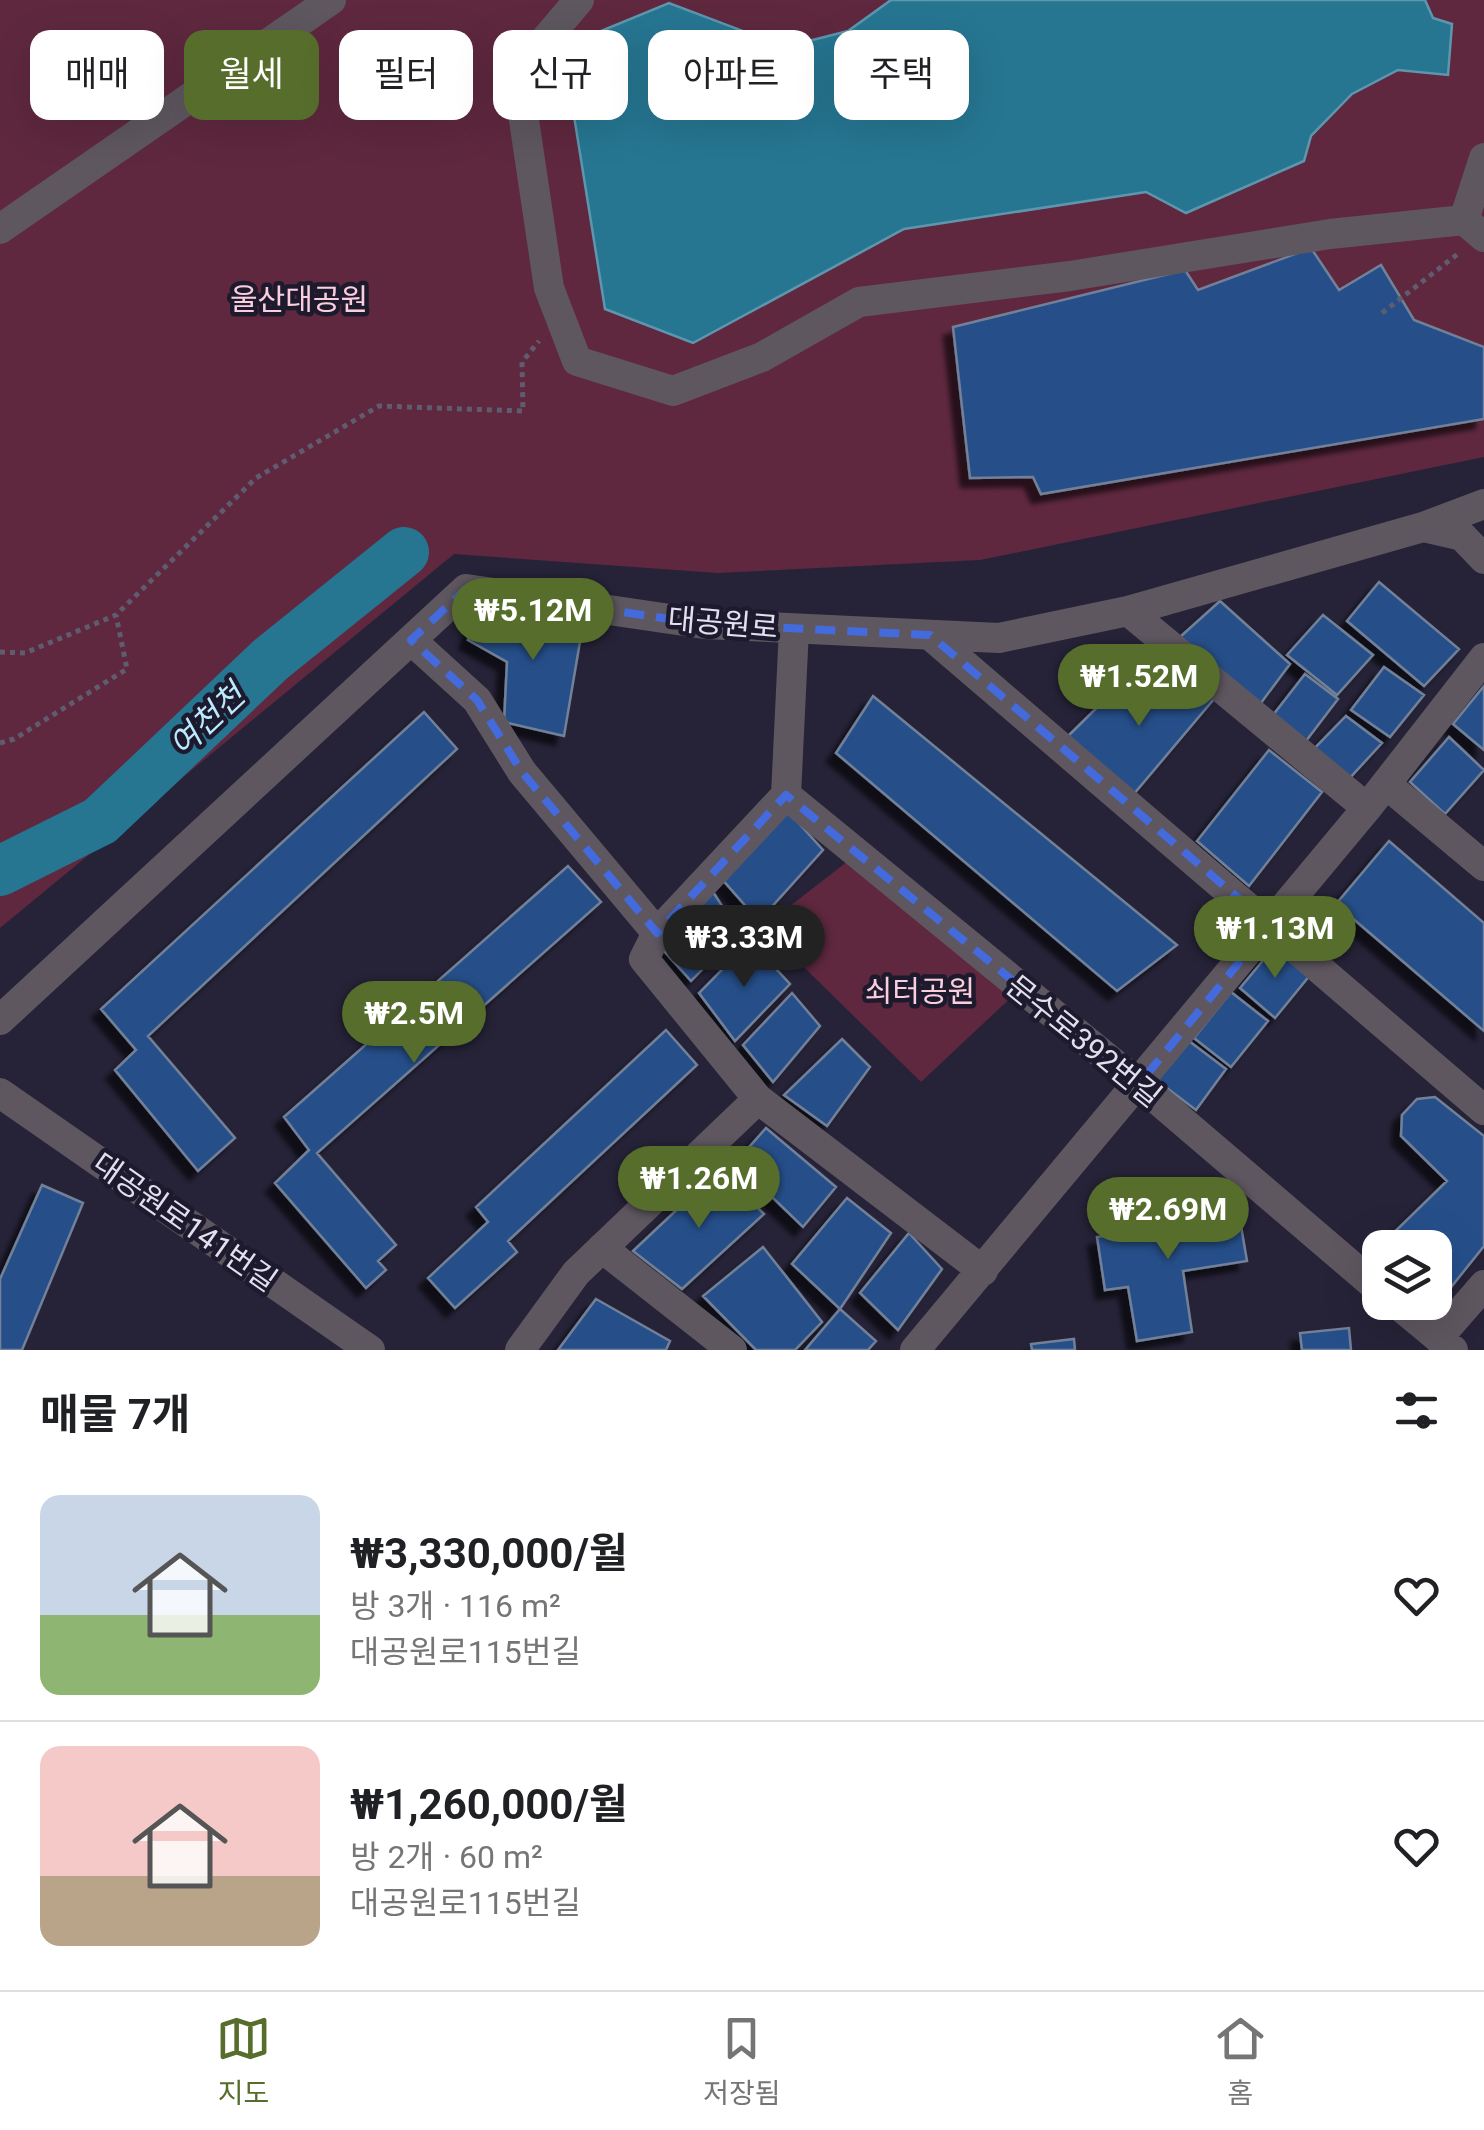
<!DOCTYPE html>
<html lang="ko">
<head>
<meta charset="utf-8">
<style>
  body { margin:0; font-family:Roboto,"Noto Sans KR",sans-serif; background:#f6f6f6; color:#202124; height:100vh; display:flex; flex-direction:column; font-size:38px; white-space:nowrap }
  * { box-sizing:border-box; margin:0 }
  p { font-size:32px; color:#757577 }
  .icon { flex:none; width:55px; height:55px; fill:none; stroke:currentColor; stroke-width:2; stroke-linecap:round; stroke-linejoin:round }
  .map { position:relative; height:1350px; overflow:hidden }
  .drawer { display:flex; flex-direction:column; background:#fff; flex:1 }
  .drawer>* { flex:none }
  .hud { position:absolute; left:30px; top:30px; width:1425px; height:90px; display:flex; gap:20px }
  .controls { position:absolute; left:1362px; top:1230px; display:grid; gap:20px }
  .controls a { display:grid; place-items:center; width:90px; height:90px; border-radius:20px; background:#fff; box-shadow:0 10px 40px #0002; font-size:50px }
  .price { position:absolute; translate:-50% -85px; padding:0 22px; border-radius:35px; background:#566d2c; color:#fff; font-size:32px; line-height:65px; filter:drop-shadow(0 2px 5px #0008) }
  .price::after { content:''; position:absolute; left:50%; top:60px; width:30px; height:22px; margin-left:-15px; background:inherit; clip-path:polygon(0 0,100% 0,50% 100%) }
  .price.active { background:#222; color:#fff }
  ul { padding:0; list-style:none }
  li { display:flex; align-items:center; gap:30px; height:250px; padding:0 40px }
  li+li { border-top:2px solid #e0e0e0 }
  li span { display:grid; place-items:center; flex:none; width:280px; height:200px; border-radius:20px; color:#555 }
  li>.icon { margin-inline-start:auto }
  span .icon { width:120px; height:120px; fill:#fffc; stroke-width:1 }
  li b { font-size:42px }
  h2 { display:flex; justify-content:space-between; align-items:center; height:120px; padding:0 40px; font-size:42px }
  .pill { padding:0 35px; border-radius:20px; background:#fff; box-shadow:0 10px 40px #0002; font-size:35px; line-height:90px }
  .pill.active { background:#566d2c; color:#fff }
  .tabs { display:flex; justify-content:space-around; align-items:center; height:140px; border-top:2px solid #e0e0e0; background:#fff; font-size:28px; color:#757577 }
  .tabs a { display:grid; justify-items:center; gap:5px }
  .tabs .active { color:#566d2c }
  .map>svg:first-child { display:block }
  .green { fill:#5f283f }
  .water { fill:#267692; stroke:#5e96ae; stroke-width:2.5 }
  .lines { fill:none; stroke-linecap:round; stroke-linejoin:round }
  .river { stroke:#267692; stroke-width:50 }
  .building { fill:#264f8a; stroke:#728198; stroke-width:2.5; filter:url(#shadow) }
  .path { stroke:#5f5c6f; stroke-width:5; stroke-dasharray:5 5; stroke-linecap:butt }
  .minor { stroke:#5f5760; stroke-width:30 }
  .marked { fill:none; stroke:#446bdd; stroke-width:8; stroke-dasharray:20 12; stroke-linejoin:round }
  .labels { text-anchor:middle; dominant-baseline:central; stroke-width:9; stroke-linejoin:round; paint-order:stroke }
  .park-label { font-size:30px; fill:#fbcedd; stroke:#1d1a2e }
  .street-label { font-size:30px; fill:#e2e0ef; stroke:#1d1a2e }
  .water-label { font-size:32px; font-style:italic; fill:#bbeafe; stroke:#1d1a2e }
</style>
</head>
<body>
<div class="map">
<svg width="1484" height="1350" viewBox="0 0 1484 1350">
  <defs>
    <filter id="shadow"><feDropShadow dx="-9" dy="9" stdDeviation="2.5" flood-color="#0009"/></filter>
  </defs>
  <rect width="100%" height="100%" fill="#262338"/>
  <path class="green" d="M0,0H1484V457L980,560L718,573L454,554L0,928Z
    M857,854L1020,989L921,1082L763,927Z"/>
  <path class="water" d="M891,0H1425L1433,18L1452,24L1448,75L1398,70L1352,94L1311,136L1304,161L1186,213L1146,192L904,229L693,343L605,309L570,91L601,31L669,3L785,47L848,31Z"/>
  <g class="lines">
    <path class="river" d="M0,871L100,821L271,659L404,552"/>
  </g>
  <path class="building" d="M1311,248L1339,290L1381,265L1414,320L1484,347V419L1041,494L1033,477L970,478L953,327L1185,270L1198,290Z
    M1379,582L1459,649L1424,686L1347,621Z
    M1220,601L1290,664L1258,707L1180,637Z
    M481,607L584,618L564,736L504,722L507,662L468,640Z
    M1323,615L1373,655L1337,695L1287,655Z
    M1384,667L1424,695L1390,737L1351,710Z
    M1179,669L1214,699L1133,795L1064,740L1122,683L1147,702Z
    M1305,674L1338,699L1306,741L1273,715Z
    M1484,686V750L1453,724Z
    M873,696L1177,945L1117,991L836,753Z
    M424,712L457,749L148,1036L235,1138L198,1171L115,1070L136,1050L101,1009Z
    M1346,716L1382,743L1347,781L1311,752Z
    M1449,737L1484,770L1445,814L1410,782Z
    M1269,750L1322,792L1249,886L1197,841Z
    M786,809L823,850L759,921L721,878Z
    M1389,841L1484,923V1031L1336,904Z
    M568,866L601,902L317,1153L396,1245L378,1261L386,1270L366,1288L275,1183L309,1150L284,1117Z
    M713,892L739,932L691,981L664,951Z
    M750,941L790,984L735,1041L699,993Z
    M1276,945L1311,974L1275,1018L1240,988Z
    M1231,992L1268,1021L1231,1067L1194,1038Z
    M792,993L820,1026L773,1082L743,1045Z
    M666,1030L697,1065L508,1241L517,1252L455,1308L428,1278L488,1222L476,1207Z
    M1185,1038L1226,1069L1196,1110L1155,1079Z
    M842,1039L870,1067L827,1126L784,1095Z
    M1435,1097L1484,1136V1246L1436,1306L1435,1248L1380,1246L1447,1181L1401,1136L1402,1115L1417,1099Z
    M766,1128L836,1187L803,1227L736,1162Z
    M719,1170L764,1214L682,1289L633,1251Z
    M42,1185L83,1203L22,1350H0V1279Z
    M1201,1193L1205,1220L1239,1214L1247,1261L1183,1271L1192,1332L1137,1341L1128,1287L1105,1290L1097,1237L1156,1228L1152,1201Z
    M847,1198L891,1233L840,1309L792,1264Z
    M909,1233L942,1269L898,1330L860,1293Z
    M763,1247L822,1322L795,1350H756L703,1296Z
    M596,1299L670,1341L666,1350H558Z
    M840,1309L876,1341L868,1350H805Z
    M1349,1328L1351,1350H1302L1300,1333Z
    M1074,1339L1075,1350H1032L1031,1344Z"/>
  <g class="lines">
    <path class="path" d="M1382,313L1459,253
      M0,652L25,653L116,615L256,478L379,406L523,411L522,362L539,341
      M0,743L14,739L127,669L116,615"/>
    <path class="minor" d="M579,0L517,73L549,288L577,361L673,391L762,357L859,302L1070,276L1330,234L1464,220
      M1484,158L1464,220L1484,237
      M0,229L331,0
      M1423,527L1462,536L1484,559
      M1128,611L1367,808
      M794,629L786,795L657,933L644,959L758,1099L983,1271
      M930,635L1484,1110
      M411,640L477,700L522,772L657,933
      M1386,784L1484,866
      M786,795L1139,1084L1380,1290
      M0,1020L466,589L704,624L999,638L1128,611L1423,527L1484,504
      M0,1093L370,1350
      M602,1248L732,1350
      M1395,1302L1453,1350
      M1438,1338L1484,1285
      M520,1350L576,1273L758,1099
      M915,1350L1367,808L1484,658"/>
  </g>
  <path class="marked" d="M466,589L704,624L930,635L1270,925L1139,1084L786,795L657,933L522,772L477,700L411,640Z"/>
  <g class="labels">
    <g class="park-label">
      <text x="299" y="299">울산대공원</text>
      <text x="920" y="991">쇠터공원</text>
    </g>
    <g class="street-label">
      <text transform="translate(723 623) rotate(5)">대공원로</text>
      <text transform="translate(1084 1041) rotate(39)">문수로392번길</text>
      <text transform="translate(185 1222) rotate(35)">대공원로141번길</text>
    </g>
    <g class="water-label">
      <text transform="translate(207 720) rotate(-43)">여천천</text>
    </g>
  </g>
</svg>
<div class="controls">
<a><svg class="icon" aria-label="layers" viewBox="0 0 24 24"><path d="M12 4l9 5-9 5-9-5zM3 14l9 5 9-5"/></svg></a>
</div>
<b class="price" style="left:533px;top:663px">₩5.12M</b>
<b class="price" style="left:1139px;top:729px">₩1.52M</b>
<b class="price" style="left:1275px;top:981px">₩1.13M</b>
<b class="price active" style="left:744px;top:990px">₩3.33M</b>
<b class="price" style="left:414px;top:1066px">₩2.5M</b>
<b class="price" style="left:699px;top:1231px">₩1.26M</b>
<b class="price" style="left:1168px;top:1262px">₩2.69M</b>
<div class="hud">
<a class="pill">매매</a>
<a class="pill active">월세</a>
<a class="pill">필터</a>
<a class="pill">신규</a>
<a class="pill">아파트</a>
<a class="pill">주택</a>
</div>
</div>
<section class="drawer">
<h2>매물 7개<svg class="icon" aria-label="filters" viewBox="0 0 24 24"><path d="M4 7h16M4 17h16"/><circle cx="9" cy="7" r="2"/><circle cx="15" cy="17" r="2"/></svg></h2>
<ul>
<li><span style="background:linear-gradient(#c9d6e8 60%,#8fb573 0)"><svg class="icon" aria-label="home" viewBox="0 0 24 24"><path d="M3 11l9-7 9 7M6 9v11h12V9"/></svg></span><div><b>₩3,330,000/월</b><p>방 3개 · 116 m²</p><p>대공원로115번길</p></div><svg class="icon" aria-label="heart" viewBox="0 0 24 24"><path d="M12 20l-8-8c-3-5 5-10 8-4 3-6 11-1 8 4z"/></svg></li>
<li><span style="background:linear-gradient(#f6c9c9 65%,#b9a48a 0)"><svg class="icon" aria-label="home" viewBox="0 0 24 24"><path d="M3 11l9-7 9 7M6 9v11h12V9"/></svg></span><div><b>₩1,260,000/월</b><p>방 2개 · 60 m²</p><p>대공원로115번길</p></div><svg class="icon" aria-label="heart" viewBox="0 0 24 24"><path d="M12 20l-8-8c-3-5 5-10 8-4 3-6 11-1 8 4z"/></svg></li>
</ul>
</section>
<nav class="tabs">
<a class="active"><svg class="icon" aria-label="map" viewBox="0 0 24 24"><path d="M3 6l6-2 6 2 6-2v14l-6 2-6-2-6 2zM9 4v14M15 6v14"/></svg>지도</a>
<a><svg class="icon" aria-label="saved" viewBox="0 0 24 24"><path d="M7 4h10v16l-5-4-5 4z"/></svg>저장됨</a>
<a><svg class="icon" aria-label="home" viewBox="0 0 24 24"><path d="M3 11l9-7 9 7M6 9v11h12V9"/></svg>홈</a>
</nav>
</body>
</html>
